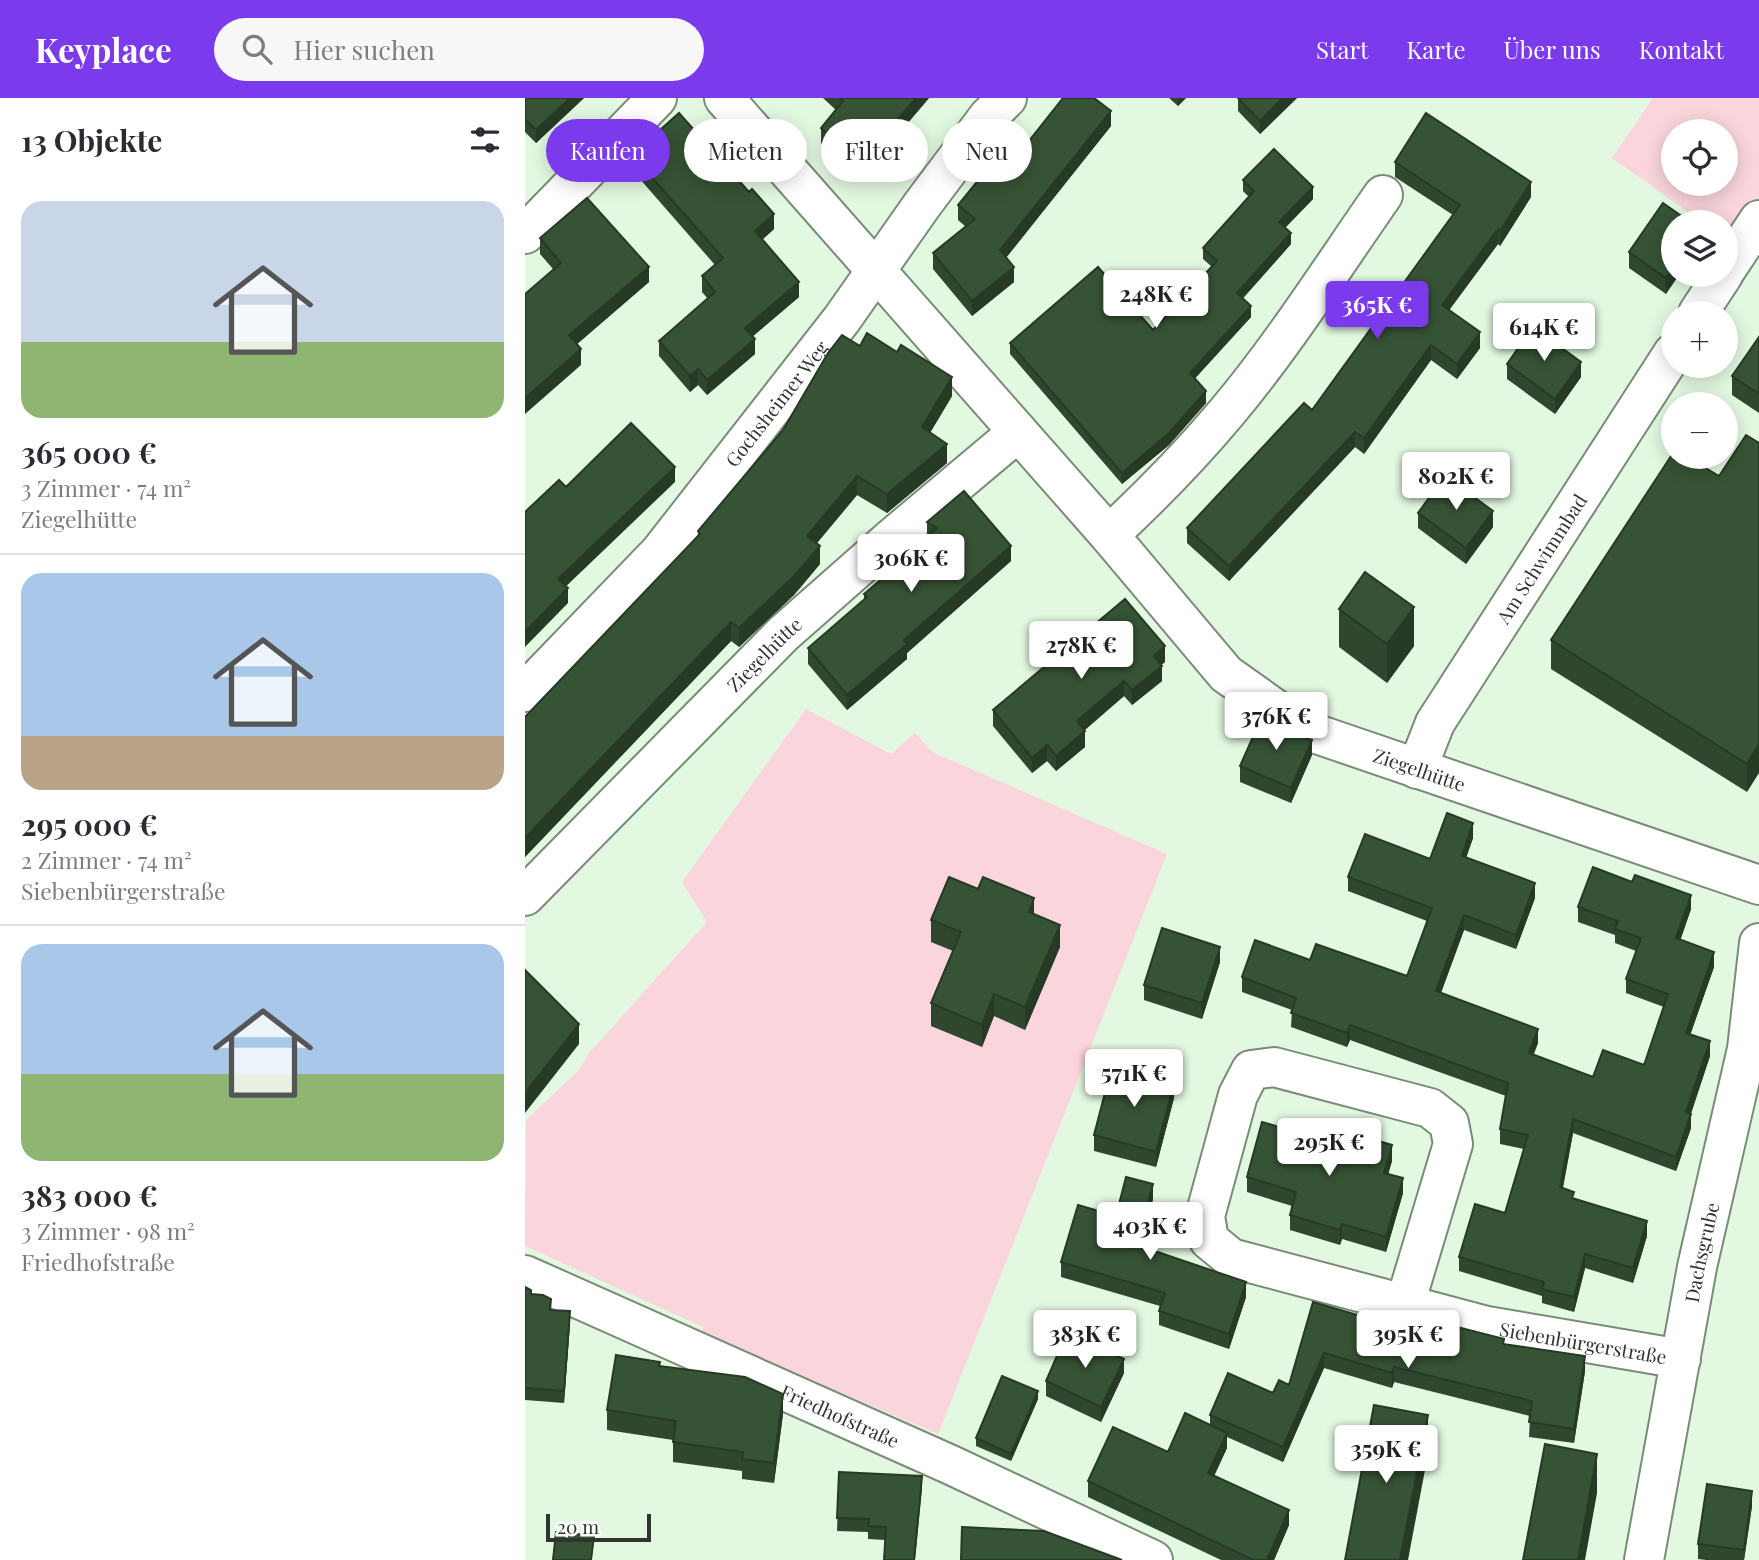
<!DOCTYPE html>
<html lang="de">
<head>
<meta charset="utf-8">
<style>
  body { margin:0; font-family:"Playfair Display",serif; background:#f7f7f7; color:#2b2b33; height:100vh; display:flex; flex-direction:column; font-size:26px; white-space:nowrap }
  * { box-sizing:border-box; margin:0 }
  p { font-size:23px; color:#7c7c81 }
  .icon { flex:none; width:38px; height:38px; fill:none; stroke:currentColor; stroke-width:2; stroke-linecap:round; stroke-linejoin:round }
  .map { position:relative; flex:1; overflow:hidden }
  .drawer { display:flex; flex-direction:column; background:#fff; width:525px }
  .drawer>* { flex:none }
  .hud { position:absolute; left:21px; top:21px; width:665px; height:63px; display:flex; gap:14px }
  .fabs { position:absolute; left:1136px; top:21px; display:grid; gap:14px }
  .fabs a { display:grid; place-items:center; width:77px; height:77px; border-radius:50%; background:#fff; box-shadow:0 4px 18px #0003; font-size:35px }
  .scale { position:absolute; left:21px; bottom:18px; width:105px; box-sizing:border-box; padding-left:7px; border:4px solid #2e362d; border-top:0; font-size:19px; line-height:24px; white-space:nowrap; color:#2e362d; -webkit-text-stroke:5px #fefefe; paint-order:stroke }
  .price { position:absolute; translate:-50% -60px; padding:0 16px; border-radius:7px; background:#fff; color:#222; font-size:23px; line-height:46px; filter:drop-shadow(0 2px 4px #0008) }
  .price::after { content:''; position:absolute; left:50%; top:42px; width:21px; height:16px; margin-left:-10px; background:inherit; clip-path:polygon(0 0,100% 0,50% 100%) }
  .price.selected { background:#7c3aed; color:#fff }
  ul { padding:0; list-style:none }
  li { display:grid; align-content:center; gap:14px; height:371px; padding:0 21px }
  li+li { border-top:2px solid #e1e1e2 }
  li span { display:grid; place-items:center; height:217px; border-radius:21px; color:#555 }
  li>.icon { margin-inline-start:auto }
  span .icon { width:126px; height:126px; fill:#fffc; stroke-width:1 }
  li b { font-size:30px }
  h2 { display:flex; justify-content:space-between; align-items:center; height:84px; padding:0 21px; font-size:30px }
  .chip { padding:0 24px; border-radius:32px; background:#fff; box-shadow:0 4px 18px #0003; font-size:24px; line-height:63px }
  .chip.selected { background:#7c3aed; color:#fff }
  header { display:flex; align-items:center; gap:42px; box-sizing:border-box; height:98px; padding:0 35px; background:#7c3aed; color:#fff }
  header strong { font-size:33px }
  nav { display:flex; gap:38px; margin-inline-start:auto; font-size:24px }
  .search { width:490px; height:63px; background:#f7f7f7; display:flex; align-items:center; gap:18px; box-sizing:border-box; padding:0 24px; border-radius:38px; color:#7c7c81; font-size:26px }
  main { display:flex; flex:1; min-height:0 }
  .map>svg:first-child { display:block }
  .green { fill:#fad5dc; fill-rule:evenodd }
  .lines { fill:none; stroke-linecap:round; stroke-linejoin:round }
  .street-casing { stroke:#798c77; stroke-width:42 }
  .street { stroke:#fff; stroke-width:38 }
  .wall { fill:#2f472e }
  .shaded-wall { fill:#263a25 }
  .building { fill:#375335; stroke:#263a25; stroke-width:2 }
  .labels { text-anchor:middle; dominant-baseline:central; stroke-width:7; stroke-linejoin:round; paint-order:stroke }
  .street-label { font-size:19px; fill:#2e362d; stroke:#fefefe }
</style>
</head>
<body>
<header>
<strong>Keyplace</strong>
<div class="search"><svg class="icon" aria-label="search" viewBox="0 0 24 24"><circle cx="10" cy="10" r="6"/><path d="M15 15l6 6"/></svg>Hier suchen</div>
<nav><a>Start</a><a>Karte</a><a>Über uns</a><a>Kontakt</a></nav>
</header>
<main>
<section class="drawer">
<h2>13 Objekte<svg class="icon" aria-label="filters" viewBox="0 0 24 24"><path d="M4 7h16M4 17h16"/><circle cx="9" cy="7" r="2"/><circle cx="15" cy="17" r="2"/></svg></h2>
<ul>
<li><span style="background:linear-gradient(#c9d6e8 65%,#8fb573 0)"><svg class="icon" aria-label="home" viewBox="0 0 24 24"><path d="M3 11l9-7 9 7M6 9v11h12V9"/></svg></span><div><b>365 000 €</b><p>3 Zimmer · 74 m²</p><p>Ziegelhütte</p></div></li>
<li><span style="background:linear-gradient(#a9c7e8 75%,#b9a48a 0)"><svg class="icon" aria-label="home" viewBox="0 0 24 24"><path d="M3 11l9-7 9 7M6 9v11h12V9"/></svg></span><div><b>295 000 €</b><p>2 Zimmer · 74 m²</p><p>Siebenbürgerstraße</p></div></li>
<li><span style="background:linear-gradient(#a9c7e8 60%,#8fb573 0)"><svg class="icon" aria-label="home" viewBox="0 0 24 24"><path d="M3 11l9-7 9 7M6 9v11h12V9"/></svg></span><div><b>383 000 €</b><p>3 Zimmer · 98 m²</p><p>Friedhofstraße</p></div></li>
</ul>
</section>
<div class="map">
<svg width="1234" height="1462" viewBox="0 0 1234 1462">
  <rect width="100%" height="100%" fill="#e2f8e0"/>
  <path class="green" d="M1128,0H1234V118L1201,142L1200,124H1177L1087,60ZM1148,33H1200V86H1148Z
    M281,611L366,656L390,635L407,654L642,756L413,1336L176,1235L178,1229L0,1148L1,1022L54,972L64,955L182,824L157,784Z"/>
  <g class="lines">
    <defs>
      <g id="street">
        <path id="s1" d="M199,0L584,437L701,576L780,632L1234,787"/>
        <path d="M0,136L132,0"/>
        <path d="M1200,173L1234,122"/>
        <path d="M1173,215L1198,177"/>
        <path d="M584,437C626,398 666,357 702,314C759,246 807,170 858,97"/>
        <path id="s2" d="M0,594L135,454L317,221L397,107L463,19L482,0"/>
        <path id="s3" d="M892,671L910,625L1148,255"/>
        <path id="s4" d="M0,798L258,536L368,439L493,334"/>
        <path id="s5" d="M0,1177L426,1367L628,1462"/>
        <path id="s6" d="M880,1206L928,1046L924,1025L905,1010L749,969L726,972L713,997L680,1118L684,1142L706,1160L962,1228L1156,1261"/>
        <path id="s7" d="M1119,1462L1172,1169L1222,951L1234,845"/>
      </g>
    </defs>
    <use href="#street" class="street-casing"/>
    <use href="#street" class="street"/>
  </g>
  <path class="wall" d="M0,0H59L11,45L0,34Z
    M298,0H404L336,80L296,45V30L311,12Z
    M644,0H661L653,8Z
    M713,0H772L735,36L713,13Z
    M586,28L481,160L489,184L447,218L408,171V155L441,129L433,122V107L485,67Z
    M107,57L249,131L237,142L274,199L228,238L230,256L182,297L173,287L165,294L134,258V243L183,201L177,194V178L190,167L107,72Z
    M870,64L1006,99L975,148L973,146L924,212L955,250L932,281L906,262L839,356L830,349L704,483L662,445V430L787,312L928,117L870,79Z
    M718,82L788,101L760,130L766,146L718,200L726,219L670,280L681,305L644,347L597,386L485,256V245L628,232L687,169L678,161V150L724,99L718,93Z
    M1165,124L1141,196L1104,170V154Z
    M15,140L124,184L52,246L56,267L28,171L15,156Z
    M1234,239V315L1207,297V278Z
    M335,248L427,298L405,335L422,365L362,415L332,397L292,445L295,466L269,497L214,549L206,543L0,759V619L173,438V433Z
    M982,266L1056,279L1030,316L982,281Z
    M1234,345L1222,694L1026,571V542L1194,378Z
    M893,415L968,429L941,466L893,430Z
    M402,424L486,463L382,555V561L322,612L283,566V550L339,502V496L393,450V447L402,439Z
    M814,511L889,548L862,585L814,549Z
    M640,564L636,567L637,583L607,607L599,598L559,632L560,649L531,673L522,663L507,675L468,628V612Z
    M768,635L787,657L766,705L715,684V668Z
    M948,740L941,759L1010,800L991,851L939,832L916,895L1013,945L1008,957L1068,979L1119,967L1139,909L1101,895V881L1111,853L1090,845V837L1053,824V809L1166,811L1155,842L1189,869L1165,937L1185,958L1166,1016V1030L1151,1073L1048,1035L1038,1090L1049,1101L1122,1138L1108,1185L1060,1170L1049,1214L1017,1205V1198L934,1173V1159L980,1115L999,1051L975,1046V1031L981,998L825,942L822,949L766,929L767,912L717,894V879L785,862L882,878L902,823L823,793V779L905,761Z
    M509,816L535,849L500,932L469,918L457,949L406,928V905L428,853L406,844V822Z
    M695,864L677,921L619,902V887Z
    M649,1000L631,1069L569,1053V1037Z
    M867,1063L863,1076L878,1095L861,1154L817,1141L815,1147L765,1132V1117L767,1108L722,1094V1079Z
    M628,1101L616,1148L721,1199L704,1251L634,1227V1213L635,1208L536,1179V1164L591,1118Z
    M0,1189L6,1196L45,1225L39,1305L0,1302Z
    M788,1204L897,1236L979,1246L1060,1273L1049,1345L1004,1339L1005,1318L869,1284L867,1290L799,1270L758,1364L702,1339V1350L689,1378L764,1427L749,1462H696L563,1399V1383L643,1354L685,1327V1317L748,1295L764,1287Z
    M135,1268L258,1316L249,1385L217,1381V1373L148,1364V1342L82,1332V1312Z
    M599,1275L576,1324L521,1298V1283Z
    M513,1301L486,1363L451,1348V1340Z
    M314,1374L397,1391L360,1442L343,1441V1434L312,1433Z
    M1227,1408L1219,1462H1181L1173,1461V1446Z"/>
  <path class="shaded-wall" d="M45,0H59L11,45V32Z
    M391,0H404L336,80V64Z
    M653,0H661L653,8Z
    M758,0H772L735,36V23Z
    M586,13V28L475,167V152Z
    M1006,84V99L975,148V133Z
    M788,89V101L754,136V124Z
    M249,116V131L230,148V133Z
    M973,131V146L917,222V207Z
    M766,135V146L712,207V195Z
    M124,169V184L44,253V237Z
    M489,169V184L447,218V203Z
    M1148,170V177H1154L1141,196V180Z
    M274,184V199L220,245V230Z
    M726,208V219L665,286V275Z
    M955,234V250L932,281V266Z
    M230,241V256L182,297V282Z
    M906,247V262L839,356V340Z
    M56,251V267L0,316V300Z
    M1056,264V279L1030,316V301Z
    M173,271V287L165,294V278Z
    M427,279V298L397,348V329Z
    M681,293V305L644,347L597,386V375Z
    M830,334V349L704,483V468Z
    M422,346V365L362,415V396Z
    M150,369V384L33,496V481Z
    M332,378V397L282,457V438Z
    M968,413V429L941,466V450Z
    M295,448V466L269,497L214,549V530Z
    M486,448V463L382,555V561L322,612V597L379,542Z
    M43,490V505L0,549V534Z
    M889,509V548L862,585V546Z
    M206,524V543L0,759V740Z
    M640,548V564L629,573V558Z
    M637,568V583L607,607V592Z
    M599,583V598L552,639V623Z
    M560,633V649L531,673V658Z
    M787,642V657L766,705V690Z
    M1234,646V675L1222,694V666Z
    M522,647V663L507,675V660Z
    M948,725V740L937,772V758Z
    M1010,785V800L991,851V837Z
    M1166,797V811L1151,855V840Z
    M509,800V822L504,814Z
    M939,817V832L911,908V893Z
    M535,827V849L500,932V909Z
    M695,849V864L677,921V905Z
    M1189,854V869L1161,949V935Z
    M469,896V918L457,949V927Z
    M54,926V946L0,1015V995Z
    M825,927V942L822,949V935Z
    M1013,931V945L1004,969V955Z
    M1185,943V958L1161,1029V1014Z
    M649,985V1000L631,1069V1054Z
    M1166,1016V1030L1151,1073V1059Z
    M1048,1021V1035L1035,1104V1089Z
    M867,1047V1063L859,1090V1075Z
    M878,1080V1095L861,1154V1139Z
    M628,1086V1101L612,1162V1147Z
    M1122,1123V1138L1108,1185V1170Z
    M817,1126V1141L815,1147V1132Z
    M1060,1156V1170L1049,1214V1199Z
    M721,1184V1199L704,1251V1236Z
    M45,1213V1225L39,1305V1293Z
    M799,1255V1270L758,1364V1349Z
    M1060,1258V1273L1049,1345V1331Z
    M599,1261V1275L576,1324V1309Z
    M869,1269V1284L867,1290V1275Z
    M513,1293V1301L486,1363V1356Z
    M258,1296V1316L249,1385V1365Z
    M903,1317V1356L883,1462H875Z
    M702,1335V1350L683,1391V1375Z
    M1072,1356V1395L1060,1462H1053Z
    M397,1378V1391L390,1462H389Z
    M1227,1393V1408L1219,1462V1452Z
    M764,1412V1427L749,1462H742Z"/>
  <path class="building" d="M0,0H45L11,32L0,21Z
    M315,0H391L336,64L296,30L318,3Z
    M538,0H569L586,13L475,152L489,169L447,203L408,155L450,121L433,107L473,58L485,67Z
    M713,0H758L735,23Z
    M154,15L224,94L227,91L249,116L230,133L274,184L220,230L230,241L182,282L173,271L165,278L134,243L190,194L177,178L198,160L107,57Z
    M901,15L1006,84L975,133L973,131L917,207L955,234L932,266L906,247L839,340L830,334L704,468L662,430L779,305L787,312L935,107L870,64Z
    M749,51L788,89L754,124L766,135L712,195L726,208L665,275L681,293L644,335L597,375L485,245L573,169L628,232L692,163L678,150L729,93L718,82Z
    M62,100L124,169L44,237L56,251L0,300V196L36,165L15,140Z
    M1138,105L1165,124H1148V170L1141,180L1104,154Z
    M1008,229L1056,264L1030,301L982,266Z
    M342,235L372,254L376,247L427,279L397,329L422,346L362,396L332,378L282,438L295,448L269,478L214,530L206,524L0,740V619L175,436L173,433L258,332L303,255L317,237L335,248Z
    M1234,239V296L1207,278Z
    M106,325L150,369L33,481L43,490L0,534V414L34,382L41,389Z
    M1221,337L1234,345V646L1222,666L1026,542L1148,355V359H1162L1194,378Z
    M920,378L968,413L941,450L893,415Z
    M439,393L486,448L379,542L382,546L322,597L283,550L342,499L339,496L395,448L393,447L412,430L402,424Z
    M840,474L889,509L862,546L814,511Z
    M600,501L640,548L629,558L637,568L607,592L599,583L552,623L560,633L531,658L522,647L507,660L468,612Z
    M739,614L768,635L787,642L766,690L715,668Z
    M922,715L948,725L937,758L1010,785L991,837L939,817L911,893L1013,931L1004,955L1068,979L1078,952L1119,967L1143,896L1101,881L1116,840L1090,831L1093,823L1053,809L1068,769L1107,784L1110,777L1166,797L1151,840L1189,854L1161,935L1185,943L1161,1014L1166,1016L1151,1059L1048,1021L1035,1089L1049,1094L1047,1100L1122,1123L1108,1170L1060,1156L1049,1199L1017,1191L1019,1184L934,1159L950,1106L980,1115L1003,1037L975,1031L983,985L825,927L822,935L766,915L771,900L717,879L730,842L785,862L791,846L882,878L907,810L823,779L840,736L905,761Z
    M424,779L453,791L458,779L509,800L504,814L535,827L500,909L469,896L457,927L406,905L436,834L406,822Z
    M637,830L695,849L677,905L619,887Z
    M0,872L54,926L0,995Z
    M587,968L649,985L631,1054L569,1037Z
    M737,1024L823,1049L827,1035L867,1047L859,1075L878,1080L861,1139L817,1126L815,1132L765,1117L771,1094L722,1079Z
    M601,1079L628,1086L612,1147L721,1184L704,1236L634,1213L640,1195L536,1164L553,1107L591,1118Z
    M0,1189L6,1192V1196L18,1197L26,1201L25,1212L45,1213L39,1293L0,1290Z
    M788,1204L897,1236L901,1221L979,1241L978,1246L1060,1258L1049,1331L1004,1324L1007,1303L869,1269L867,1275L799,1255L758,1349L685,1317L703,1275L748,1295L754,1282L764,1287Z
    M542,1235L599,1261L576,1309L521,1283Z
    M91,1257L135,1264L134,1268L220,1279L258,1296L249,1365L217,1361L218,1354L148,1344L151,1323L82,1312Z
    M477,1278L513,1293L486,1356L451,1340Z
    M849,1307L903,1317L875,1462H820Z
    M660,1315L702,1335L683,1375L764,1412L742,1462H728L563,1383L588,1329L643,1354Z
    M1020,1346L1072,1356L1053,1462H998Z
    M314,1374L397,1378L389,1462H359L361,1429L343,1428L344,1421L312,1420Z
    M1182,1386L1227,1393L1219,1452L1173,1446Z
    M437,1429L519,1433L597,1462H436Z
    M31,1434L69,1438L66,1462H28Z"/>
  <g class="labels">
    <g class="street-label">
      <text stroke="none"><textPath href="#s2" startOffset="383">Gochsheimer Weg</textPath></text>
      <text stroke="none"><textPath href="#s3" startOffset="245">Am Schwimmbad</textPath></text>
      <text stroke="none"><textPath href="#s4" startOffset="340">Ziegelhütte</textPath></text>
      <text stroke="none"><textPath href="#s1" startOffset="982">Ziegelhütte</textPath></text>
      <text stroke="none"><textPath href="#s7" startOffset="313">Dachsgrube</textPath></text>
      <text stroke="none"><textPath href="#s6" startOffset="966">Siebenbürgerstraße</textPath></text>
      <text stroke="none"><textPath href="#s5" startOffset="345">Friedhofstraße</textPath></text>
    </g>
  </g>
</svg>
<div class="fabs">
<a><svg class="icon" aria-label="locate" viewBox="0 0 24 24"><circle cx="12" cy="12" r="6"/><path d="M12 2v4M12 18v4M2 12h4M18 12h4"/></svg></a>
<a><svg class="icon" aria-label="layers" viewBox="0 0 24 24"><path d="M12 4l9 5-9 5-9-5zM3 14l9 5 9-5"/></svg></a>
<a>+</a>
<a>−</a>
</div>
<div class="scale">20 m</div>
<b class="price" style="left:631px;top:232px">248K €</b>
<b class="price selected" style="left:852px;top:243px">365K €</b>
<b class="price" style="left:1019px;top:265px">614K €</b>
<b class="price" style="left:931px;top:414px">802K €</b>
<b class="price" style="left:386px;top:496px">306K €</b>
<b class="price" style="left:556px;top:583px">278K €</b>
<b class="price" style="left:751px;top:654px">376K €</b>
<b class="price" style="left:609px;top:1011px">571K €</b>
<b class="price" style="left:804px;top:1080px">295K €</b>
<b class="price" style="left:625px;top:1164px">403K €</b>
<b class="price" style="left:560px;top:1272px">383K €</b>
<b class="price" style="left:883px;top:1272px">395K €</b>
<b class="price" style="left:861px;top:1387px">359K €</b>
<div class="hud">
<a class="chip selected">Kaufen</a>
<a class="chip">Mieten</a>
<a class="chip">Filter</a>
<a class="chip">Neu</a>
</div>
</div>
</main>
</body>
</html>
